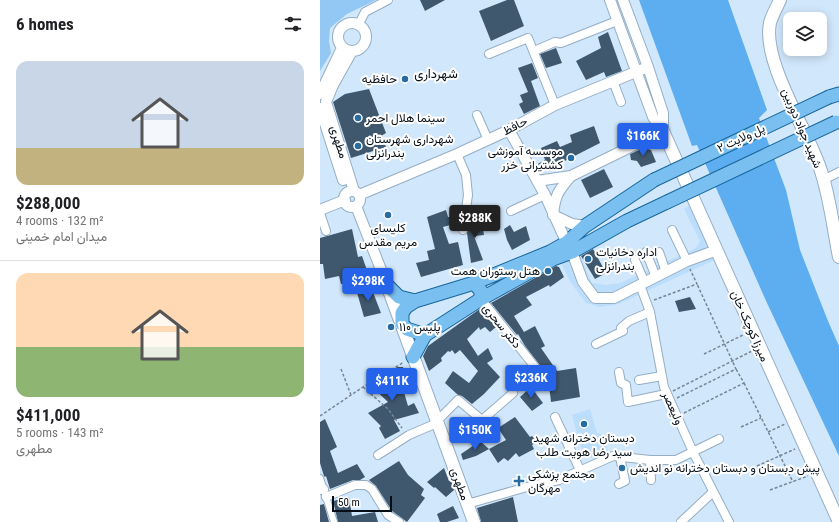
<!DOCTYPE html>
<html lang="en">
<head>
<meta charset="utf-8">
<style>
  body { margin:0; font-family:"Roboto Condensed",Vazirmatn,sans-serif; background:#f6f6f6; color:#202124; height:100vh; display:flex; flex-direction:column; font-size:15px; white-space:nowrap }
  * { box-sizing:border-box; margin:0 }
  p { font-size:13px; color:#757577 }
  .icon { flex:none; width:22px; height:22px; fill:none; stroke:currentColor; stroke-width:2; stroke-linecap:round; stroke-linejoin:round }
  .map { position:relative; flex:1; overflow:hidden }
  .details { display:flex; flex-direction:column; background:#fff; width:320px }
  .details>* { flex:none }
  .tools { position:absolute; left:463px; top:12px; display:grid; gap:8px }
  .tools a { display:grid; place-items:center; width:44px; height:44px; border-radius:8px; background:#fff; box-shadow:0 2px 10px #0003; font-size:20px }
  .scale { position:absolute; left:12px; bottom:10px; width:60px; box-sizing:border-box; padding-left:4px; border:2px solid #050e16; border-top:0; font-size:11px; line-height:14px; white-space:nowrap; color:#050e16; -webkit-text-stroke:3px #fff; paint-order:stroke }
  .price { position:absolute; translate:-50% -34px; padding:0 9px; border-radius:4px; background:#2563eb; color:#fff; font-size:13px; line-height:26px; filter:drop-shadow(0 1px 2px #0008) }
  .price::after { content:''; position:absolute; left:50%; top:24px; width:12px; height:9px; margin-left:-6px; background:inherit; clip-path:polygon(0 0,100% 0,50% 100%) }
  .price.active { background:#222; color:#fff }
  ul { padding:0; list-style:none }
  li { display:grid; align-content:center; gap:8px; height:212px; padding:0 16px }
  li+li { border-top:1px solid #e0e0e0 }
  li span { display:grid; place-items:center; height:124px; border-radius:12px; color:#555 }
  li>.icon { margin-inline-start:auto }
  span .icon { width:72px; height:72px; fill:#fffc; stroke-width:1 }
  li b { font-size:17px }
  h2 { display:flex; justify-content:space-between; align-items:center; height:48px; padding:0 16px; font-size:17px }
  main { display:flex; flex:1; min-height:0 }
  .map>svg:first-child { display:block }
  .built { fill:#bcdefc }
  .green { fill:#94c8f4 }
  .water { fill:#5caef0 }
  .building { fill:#40586d }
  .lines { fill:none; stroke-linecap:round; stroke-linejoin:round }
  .pedestrian-casing { stroke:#94aec6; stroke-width:8 }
  .minor-casing { stroke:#94aec6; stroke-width:10 }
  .tertiary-casing { stroke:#94aec6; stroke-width:12 }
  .secondary-casing { stroke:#94aec6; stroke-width:14 }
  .primary-casing { stroke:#17669c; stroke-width:15 }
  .path { stroke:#768695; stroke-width:1.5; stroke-dasharray:3 2; stroke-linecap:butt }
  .pedestrian { stroke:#fff; stroke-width:6 }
  .minor { stroke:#fff; stroke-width:8 }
  .tertiary { stroke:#fff; stroke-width:10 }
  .secondary { stroke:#fff; stroke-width:12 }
  .primary { stroke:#79bfef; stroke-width:13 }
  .primary-bridge-casing { stroke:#17669c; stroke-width:15; stroke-linecap:butt }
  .primary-bridge { stroke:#79bfef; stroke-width:13 }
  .poi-dot { fill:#276da2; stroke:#fff; stroke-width:1.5 }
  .labels { text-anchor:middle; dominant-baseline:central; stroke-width:4; stroke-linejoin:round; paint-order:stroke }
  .poi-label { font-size:12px; fill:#050e16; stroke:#fff; text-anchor:start }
  .street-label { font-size:12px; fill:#050e16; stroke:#fff }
  .neighbourhood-label { font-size:13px; fill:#050e16; stroke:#fff }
</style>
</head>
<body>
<main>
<section class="details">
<h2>6 homes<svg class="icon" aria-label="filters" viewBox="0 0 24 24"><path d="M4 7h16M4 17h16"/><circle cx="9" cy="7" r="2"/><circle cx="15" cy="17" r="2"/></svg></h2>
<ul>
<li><span style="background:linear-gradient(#c9d6e8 70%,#c2b280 0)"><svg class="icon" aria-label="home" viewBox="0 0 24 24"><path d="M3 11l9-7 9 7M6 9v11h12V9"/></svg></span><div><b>$288,000</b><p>4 rooms · 132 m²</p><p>میدان امام خمینی</p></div></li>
<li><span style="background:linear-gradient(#ffd9b3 60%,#8fb573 0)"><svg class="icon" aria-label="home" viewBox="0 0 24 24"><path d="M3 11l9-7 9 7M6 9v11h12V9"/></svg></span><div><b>$411,000</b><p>5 rooms · 143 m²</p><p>مطهری</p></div></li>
</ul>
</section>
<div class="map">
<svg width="519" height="522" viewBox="0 0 519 522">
  <rect width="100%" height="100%" fill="#d1e7fb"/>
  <path class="built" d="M374,203L399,258L299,304L280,307L266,303L251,283L239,259L260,256L272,283L286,285L300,283L376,248L380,241L364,209Z
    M270,409L277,433L282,434L289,454L268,458L265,448H261L252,415Z"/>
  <path class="green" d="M0,0H56L27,14L10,28L9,41L11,53L0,71Z"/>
  <path class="water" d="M319,0H408L447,110L439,118L466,190L480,250L508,321L519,346V456L447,303L377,145L372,146Z"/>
  <path class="building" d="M100,0H125L105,11Z
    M187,0H194L204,26L171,41L159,11Z
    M288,32L302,71L286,77L284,72L266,80L256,61L281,48L278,37Z
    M236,48L242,63L226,68L220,54Z
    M212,63L218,78L211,81L220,106L204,114L199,104L203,102L200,95L208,92L198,68Z
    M49,89L66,133L61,136L66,147L31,158L13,102L25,94Z
    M274,126L280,143L227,170L217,168L216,165L225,160L221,148L237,141L240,147L252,142L250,135Z
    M324,148L331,150L336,162L321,167L317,161L311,160L310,154Z
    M284,169L293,187L270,198L261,180Z
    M126,210L128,217H132L134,224L123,227L129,244L138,242L143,265L101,277L96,263L109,260L107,251L115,249L107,217Z
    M161,218L164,235L154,236L163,260L151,263L147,233L150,219Z
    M190,225L194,232L206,226L210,240L192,250L187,240L184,229Z
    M32,229L38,257L42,256L49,276L29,279L26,280L25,284H21L19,276L5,279L3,264H0V238Z
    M273,249L286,273L275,279L261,256Z
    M236,266L239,267L244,277L230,287L229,285L206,297L212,305L194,316L204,332L215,326L225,346L221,348L237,371L256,368L260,397L231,402L227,368L223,371L219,364L205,346L198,334L197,335L171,303Z
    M51,287L61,313L44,317L36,289Z
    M370,297L376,309L359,312L355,301Z
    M161,308L176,327L170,332L165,327L160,330L159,327L147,339L158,356L168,348L173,359L167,363L180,377L164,394L152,404L142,396L138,395L125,383L133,371L149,383L158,371L140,350L135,354L132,350L130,352L128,351L121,358L122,361L109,371L103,356L108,346Z
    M77,367H83L87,378L81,382L88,406L94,403L99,413L74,420L80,431L65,439L59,428L61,426L48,413L68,402L50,385Z
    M211,387L223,403L212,411L200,397Z
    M195,417L210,437L212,436L217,442L212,445L214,449L199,457L196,453L188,461L184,458L178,463L169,449L186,440L178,428Z
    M5,419L17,447L10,451L18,473L37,464L45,477L40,480H33L10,489L6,476L5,477L4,476L0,463V422Z
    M152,419L159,424L164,425L153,436L144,428Z
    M160,441L169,449L156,456L143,460L141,454Z
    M79,461L88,475L104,489L101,495L105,498L87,522L72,511L56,486L49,480Z
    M124,468L129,481L131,480L134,490L126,497L115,487L114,488L107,482Z
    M29,497L32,516L55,512L58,522H18L13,501Z
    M193,497L198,522H161L157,508Z
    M4,504L9,522H0V505Z
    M133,506L139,518L127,522H120L117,514Z"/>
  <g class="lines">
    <defs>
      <path id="pedestrian" d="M0,478L14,522"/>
      <path id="minor" d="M39,24L45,12L68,0
        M214,51L235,42L241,43L297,21
        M169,54L208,38L235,105
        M293,81L301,102
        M157,115L168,140
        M137,154L146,175L148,195L143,230
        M503,180L519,172
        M191,211L225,195
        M0,213L6,231
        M352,230L367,261
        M326,252L336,277
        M339,252L346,272
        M315,260L325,283
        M30,284L64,280
        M320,285L330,312L344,387L373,452L409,522
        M161,299L215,367L211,371
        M276,344L303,331L301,328L309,321L330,312
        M299,372L301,383L306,385L308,402L346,394
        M319,380L342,376
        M235,417L260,470
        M117,421L138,400L162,420L193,393
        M58,455L89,435L117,423
        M330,460L331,480
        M299,484L305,481L300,457
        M0,490L4,489
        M6,497L35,485H46L52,489L68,515L79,522
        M147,504L207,487L239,480L293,456L330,460H356L399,439
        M361,522L393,492"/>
      <path id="tertiary" d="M290,0L333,117L343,131
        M303,0L328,67L343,113V131
        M18 37a14 14 0 1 1 28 0a14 14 0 1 1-28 0Z
        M32,51L13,85L6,102L34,191
        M0,94L22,48
        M0,108L23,180
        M189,130L225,195L249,248
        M251,176C238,191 235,195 233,215L252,224L265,226
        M217,181L251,176L343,131
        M24 199a8 8 0 1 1 16 0a8 8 0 1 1-16 0Z
        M39,195L137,154L189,130L235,105L328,67
        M36,206L67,285
        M0,210L25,200
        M252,252L263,282L275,298H294L367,261L397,250"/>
      <path id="secondary" d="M460,0C457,7 452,15 450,23C442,62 487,129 500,168C510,197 513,227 519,257
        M343,131L519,522
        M67,285L154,522"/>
      <path id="primary" d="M509,97L519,94
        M154,283L161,291V299L105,335L87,329L82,324V313L86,307L95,301L154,283L230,252L246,243L265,226L334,180
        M67,285L79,297L95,301
        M161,299L233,259L252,252L307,221L347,202
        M93,357L105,335"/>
    </defs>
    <use href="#pedestrian" class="pedestrian-casing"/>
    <use href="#minor" class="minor-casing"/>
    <use href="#tertiary" class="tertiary-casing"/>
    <use href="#secondary" class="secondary-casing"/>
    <use href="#primary" class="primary-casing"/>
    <path class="path" d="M334,300L377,284L370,269
      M384,354L423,335
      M21,369L31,395
      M424,383L473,482
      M43,387L68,409L82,428
      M353,391L432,351
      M357,398L416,369L377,284
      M364,413L424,383L416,369
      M0,416L43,387L84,362
      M421,427L441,418
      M448,432L465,424
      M437,466L475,449
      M450,490L488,476"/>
    <use href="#pedestrian" class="pedestrian"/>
    <use href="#minor" class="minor"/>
    <use href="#tertiary" class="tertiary"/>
    <use href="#secondary" class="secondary"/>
    <use href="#primary" class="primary"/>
    <defs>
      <path id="primary-bridge" d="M334,180L509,97
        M347,202L516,122"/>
    </defs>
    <use href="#primary-bridge" class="primary-bridge-casing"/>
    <use href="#primary-bridge" class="primary-bridge"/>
  </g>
  <g class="poi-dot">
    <circle cx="85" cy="79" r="4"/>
    <circle cx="38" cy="118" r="4"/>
    <circle cx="38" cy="146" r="4"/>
    <circle cx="251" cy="158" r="4"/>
    <circle cx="68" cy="215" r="4"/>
    <circle cx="268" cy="259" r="4"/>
    <circle cx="228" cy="271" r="4"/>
    <circle cx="71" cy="327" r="4"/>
    <circle cx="264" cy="424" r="4"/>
    <circle cx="302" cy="468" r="4"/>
    <path d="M197 475h4v4h4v4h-4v4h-4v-4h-4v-4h4z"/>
  </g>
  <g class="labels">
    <g class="poi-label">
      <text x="77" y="79" text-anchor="end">حافظیه</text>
      <text x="46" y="118">سینما هلال احمر</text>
      <text x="46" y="139">شهرداری شهرستان<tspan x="46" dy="14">بندرانزلی</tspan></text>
      <text x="243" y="151" text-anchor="end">موسسه آموزشی<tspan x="243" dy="14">کشتیرانی خزر</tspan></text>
      <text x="68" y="228" text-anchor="middle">کلیسای<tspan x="68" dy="14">مریم مقدس</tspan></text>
      <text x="276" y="252">اداره دخانیات<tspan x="276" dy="14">بندرانزلی</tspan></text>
      <text x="220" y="271" text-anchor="end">هتل رستوران همت</text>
      <text x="79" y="327">پلیس ۱۱۰</text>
      <text x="264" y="438" text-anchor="middle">دبستان دخترانه شهید<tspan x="264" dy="14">سید رضا هویت طلب</tspan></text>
      <text x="310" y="468">پیش دبستان و دبستان دخترانه نو اندیش</text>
      <text x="208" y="474">مجتمع پزشکی<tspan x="208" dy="14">مهرگان</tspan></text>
    </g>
    <g class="street-label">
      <text transform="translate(195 126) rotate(-27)">حافظ</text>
      <text transform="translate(482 128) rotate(67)">شهید جواد دوربین</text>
      <text transform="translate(421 138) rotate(-25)">پل ولایت ۲</text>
      <text transform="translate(19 142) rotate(73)">مطهری</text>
      <text transform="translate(182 326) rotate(51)">دکتر سحری</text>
      <text transform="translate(430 326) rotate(66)">میرزا کوچک خان</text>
      <text transform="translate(353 408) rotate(66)">ولیعصر</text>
      <text transform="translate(140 484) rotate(70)">مطهری</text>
    </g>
    <g class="neighbourhood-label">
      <text x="116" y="73">شهرداری</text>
    </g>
  </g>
</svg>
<div class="tools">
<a><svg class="icon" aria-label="layers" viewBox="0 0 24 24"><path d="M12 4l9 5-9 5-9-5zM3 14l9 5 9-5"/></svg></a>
</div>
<div class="scale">50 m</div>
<b class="price" style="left:323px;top:157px">$166K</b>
<b class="price active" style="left:155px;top:239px">$288K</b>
<b class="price" style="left:48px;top:302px">$298K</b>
<b class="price" style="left:211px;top:399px">$236K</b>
<b class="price" style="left:72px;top:402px">$411K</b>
<b class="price" style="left:155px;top:451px">$150K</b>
</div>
</main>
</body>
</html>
